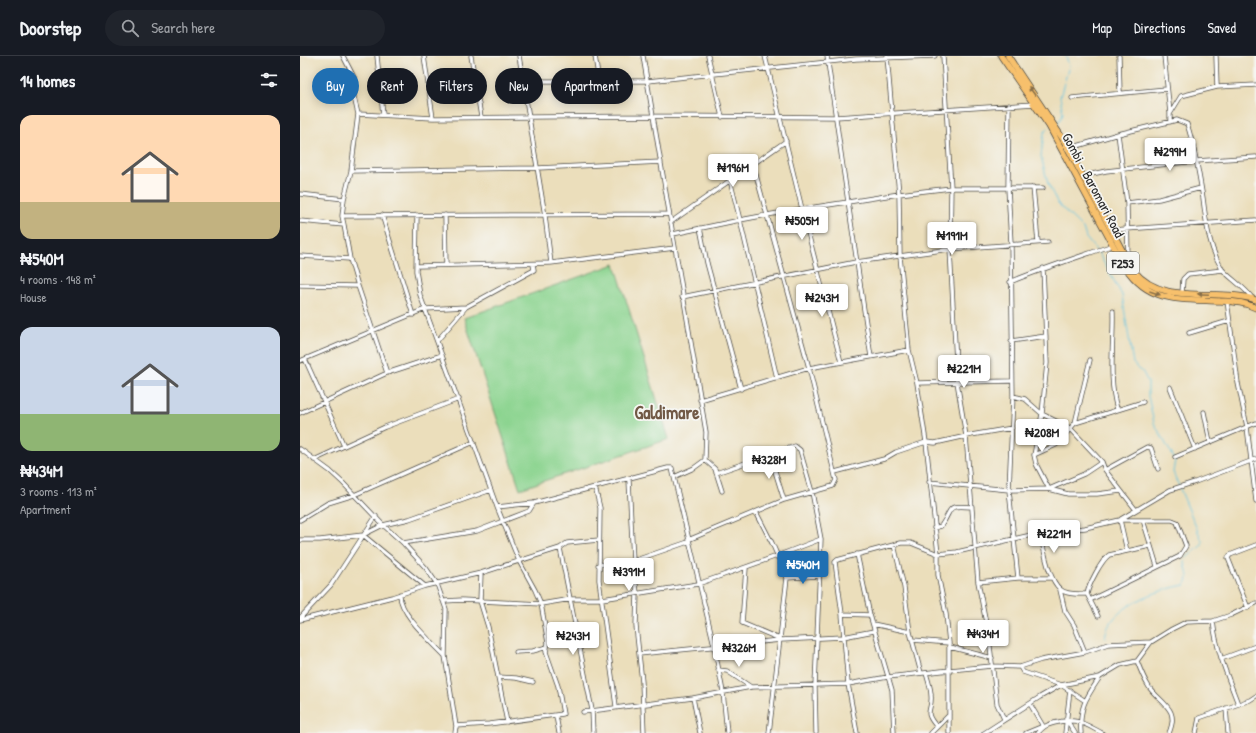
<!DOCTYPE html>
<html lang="en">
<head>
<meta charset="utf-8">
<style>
  body { margin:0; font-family:"Patrick Hand",sans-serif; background:#20242c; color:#f1f3f6; height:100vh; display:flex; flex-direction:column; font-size:15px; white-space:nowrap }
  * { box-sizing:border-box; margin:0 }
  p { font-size:13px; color:#9ea1a6 }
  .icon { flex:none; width:22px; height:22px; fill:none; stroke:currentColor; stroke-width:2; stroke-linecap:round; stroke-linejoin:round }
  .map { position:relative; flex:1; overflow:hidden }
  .side { display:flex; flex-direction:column; background:#171b24; width:300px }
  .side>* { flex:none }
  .guide { position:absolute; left:12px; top:12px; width:380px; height:36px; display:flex; gap:8px }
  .price { position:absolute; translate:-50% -34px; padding:0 9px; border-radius:4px; background:#fff; color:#222; font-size:13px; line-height:26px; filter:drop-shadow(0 1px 2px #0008) }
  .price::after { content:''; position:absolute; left:50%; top:24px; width:12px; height:9px; margin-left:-6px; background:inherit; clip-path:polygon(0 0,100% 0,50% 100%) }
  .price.current { background:#1f6fb2; color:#fff }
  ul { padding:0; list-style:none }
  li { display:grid; align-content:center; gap:8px; height:212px; padding:0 20px }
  li span { display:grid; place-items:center; height:124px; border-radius:12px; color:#555 }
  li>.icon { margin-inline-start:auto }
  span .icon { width:72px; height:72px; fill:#fffc; stroke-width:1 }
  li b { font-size:17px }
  h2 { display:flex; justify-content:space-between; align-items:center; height:48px; padding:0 20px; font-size:17px }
  .pill { padding:0 14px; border-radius:18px; background:#171b24; box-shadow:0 2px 10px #0003; font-size:14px; line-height:36px }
  .pill.current { background:#1f6fb2; color:#fff }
  header { display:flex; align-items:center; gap:24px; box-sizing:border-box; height:56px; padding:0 20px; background:#171b24; border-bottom:1px solid #363941 }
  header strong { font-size:19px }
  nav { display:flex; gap:22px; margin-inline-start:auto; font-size:14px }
  .search { width:280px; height:36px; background:#20242c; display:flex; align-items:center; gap:10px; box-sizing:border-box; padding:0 14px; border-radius:22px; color:#9ea1a6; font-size:15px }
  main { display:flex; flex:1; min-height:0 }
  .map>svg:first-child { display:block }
  .green { fill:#8cd490; stroke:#5c805e }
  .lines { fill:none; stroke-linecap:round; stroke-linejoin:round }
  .stream { stroke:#63c4e1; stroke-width:1 }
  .street-casing { stroke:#484641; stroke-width:5 }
  .primary-casing { stroke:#484641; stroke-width:7 }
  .street { stroke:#fff; stroke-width:3.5 }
  .primary { stroke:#f7c06c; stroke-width:5.5 }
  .oneway { fill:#876e48 }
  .labels { text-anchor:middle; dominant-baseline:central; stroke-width:3.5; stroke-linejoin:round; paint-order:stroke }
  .shield { fill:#f6f6f2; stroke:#686867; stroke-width:1 }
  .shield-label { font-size:13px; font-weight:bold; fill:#2b2b2b }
  .street-label { font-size:14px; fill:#2b2b2b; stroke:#f6f6f2 }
  .district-label { font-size:18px; font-weight:bold; fill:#715945; stroke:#f6f6f2 }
</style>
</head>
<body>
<header>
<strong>Doorstep</strong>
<div class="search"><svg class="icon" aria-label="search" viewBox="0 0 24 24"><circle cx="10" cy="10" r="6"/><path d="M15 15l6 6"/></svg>Search here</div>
<nav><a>Map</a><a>Directions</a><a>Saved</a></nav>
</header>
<main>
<section class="side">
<h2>14 homes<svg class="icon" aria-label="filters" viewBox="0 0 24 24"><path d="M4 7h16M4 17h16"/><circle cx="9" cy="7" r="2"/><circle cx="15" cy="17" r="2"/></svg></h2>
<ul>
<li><span style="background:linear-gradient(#ffd9b3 70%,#c2b280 0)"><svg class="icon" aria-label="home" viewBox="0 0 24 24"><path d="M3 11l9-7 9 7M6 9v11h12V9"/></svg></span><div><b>₦540M</b><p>4 rooms · 148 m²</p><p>House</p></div></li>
<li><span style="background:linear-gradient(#c9d6e8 70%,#8fb573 0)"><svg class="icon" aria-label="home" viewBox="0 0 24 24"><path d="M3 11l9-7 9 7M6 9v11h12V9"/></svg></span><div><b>₦434M</b><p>3 rooms · 113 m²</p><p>Apartment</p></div></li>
</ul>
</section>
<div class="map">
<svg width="956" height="677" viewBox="0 0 956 677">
  <rect width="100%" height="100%" fill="#f6f6f2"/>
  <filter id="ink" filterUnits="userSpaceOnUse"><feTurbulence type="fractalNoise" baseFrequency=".025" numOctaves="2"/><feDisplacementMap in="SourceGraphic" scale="8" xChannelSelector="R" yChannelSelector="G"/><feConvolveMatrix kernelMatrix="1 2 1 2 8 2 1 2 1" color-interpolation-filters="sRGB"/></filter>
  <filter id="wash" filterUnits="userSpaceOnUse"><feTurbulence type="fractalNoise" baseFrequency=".012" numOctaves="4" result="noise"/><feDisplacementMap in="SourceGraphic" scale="16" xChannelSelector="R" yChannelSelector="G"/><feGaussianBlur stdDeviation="0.9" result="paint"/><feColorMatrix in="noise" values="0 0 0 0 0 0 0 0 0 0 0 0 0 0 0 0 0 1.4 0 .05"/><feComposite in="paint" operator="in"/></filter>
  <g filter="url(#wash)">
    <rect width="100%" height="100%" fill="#ebdebb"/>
    <path class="green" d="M315,208L369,383L220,433L164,262Z"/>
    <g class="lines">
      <path class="stream" d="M756,67L760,64L763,57L760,41L769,10L766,0
        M748,72L744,77L741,100L748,128L758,148L783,172L786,182L796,194
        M798,196L822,239L833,307L837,312L842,315L848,326V340L854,367L875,404L873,416L902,485V489L885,503C884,513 892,520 885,529C860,533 807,551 805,582"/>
    </g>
  </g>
  <g filter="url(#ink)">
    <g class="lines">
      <defs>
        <path id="street" d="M43,0L55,23L54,41L58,58L51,115L44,143L42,160L44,169L50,203L58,230L87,317
          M77,0L83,59
          M124,0L133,62
          M171,0L181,61
          M219,0L245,160L251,207
          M295,0L299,26
          M343,0L353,60L536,61L734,48
          M408,0L422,61
          M465,0L502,153L548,146L571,301
          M527,0L548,146L599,138L600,200L609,294L617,327L626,386L638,498V519L646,558L649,587V677
          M587,0L599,138L651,132L650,193L657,326L666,380L678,526L689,582L697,648L704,663
          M643,0L651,132H708L709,49
          M819,0L820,37
          M864,0L870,57
          M916,0L917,31
          M223,25H348L556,3L635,0
          M772,42L866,33
          M58,58L133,62L353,60L406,376L405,404L394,412L374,421L414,589L423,636L427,677
          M870,66V58L881,40L917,31L956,29
          M818,78L827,147L828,202
          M767,93L818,78L877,64L887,68C895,92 899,117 903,142C906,167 909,191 922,213C929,222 944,230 953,243
          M453,108L467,159L502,153L541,306
          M51,115L238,112L361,106
          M783,120L806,115L896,105L956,101
          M733,131L738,186
          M0,138L44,143
          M827,147L859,143L901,132
          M82,159L113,259
          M117,159L116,215L120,239L197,451L234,447L368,412H372L374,421
          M145,159L146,209
          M42,160L369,158
          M0,165L44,169
          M371,166L486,85
          M400,172L407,207L441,333
          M812,174L956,164
          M373,178L440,164L477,322
          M0,200L50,203
          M117,210L251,207L375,192
          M743,212L747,307L742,358L734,399L736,408L749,433
          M710,226C744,212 779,201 813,189
          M0,229L58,230
          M882,237L883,223L888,218L923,214
          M382,241L556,206L650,193L748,186
          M927,245L938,327L947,371L956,445
          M813,255C814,288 808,322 817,353
          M889,277L929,265
          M137,285L166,251
          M711,285L746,280
          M5,303L44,390
          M0,305L125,253L166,251L234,214L233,208
          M617,327L711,325
          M870,331L895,393
          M713,340L725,343L742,358L770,372L802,406L805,414
          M400,344L509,312L609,294
          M904,356L910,386
          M0,357L87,317L142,299
          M775,367L843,346
          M0,393L30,415L43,427L83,469L103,487L126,512L137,528L146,553L145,600L156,670L155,677
          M470,399L484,444
          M734,399L756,389L775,367L790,304
          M875,401L956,367
          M14,404L85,371L159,343
          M405,404L415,413L422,435
          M535,416L584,403L596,396L626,386L635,387L671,379L712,372
          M416,417L495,390L500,394L512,436L521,483L515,630L516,677
          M329,424L333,505L337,537L336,570L342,626L344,677
          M629,426L709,434L749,433L768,438H797L821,435
          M295,431L300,452L299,524L316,650
          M749,433L784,418L802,406
          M836,454L805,414L847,391L851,392L858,413
          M456,456L472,487L487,522L469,677
          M821,463L870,434L895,426L956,403
          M0,464L28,447L54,439L174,386
          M820,464L827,495
          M843,464L857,510
          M634,472L641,470C654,452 644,449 672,451
          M740,477C744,492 748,523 760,533C766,539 779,538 787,538
          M63,479L125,530
          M0,484H20L63,479L83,469L109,463L191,434
          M388,484L484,444L533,430L536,424L509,312L467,159L440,164L430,124
          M103,487L177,475L229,455L234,447
          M594,489L604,531L610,576L621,617
          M260,492L292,654L293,677
          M557,498L570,559L592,634L594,677
          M298,509L333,505L388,486
          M446,512L442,567L480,583
          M181,517L180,545L188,571L207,666
          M487,522L518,520
          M718,522L709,434L713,340L711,187L708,132H743
          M678,526L718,522H752
          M760,534L765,555L774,569L785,596
          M100,538C99,558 132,586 145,600
          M145,545L162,544L241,548L271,543H302L398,528L477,500L521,483
          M948,552L928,502L930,499L956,489
          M542,558L570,559
          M798,560L787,538C789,528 801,505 809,499L850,490
          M0,562L31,529L76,460
          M0,564L92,541L125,530L181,517L260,492L267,487L299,484
          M913,565C916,594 928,621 938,648
          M573,568L610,576
          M613,584L649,587
          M650,591L692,602
          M216,596L233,595L247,591
          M339,598L481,584L543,581L574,575
          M921,603L956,590
          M837,605C840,613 844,623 849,631C861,648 880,652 869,677
          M720,611L723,616L761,629L784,644
          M418,614L427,615L451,631
          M626,617C628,624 631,632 631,639C633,656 622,654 637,671
          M198,621L216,622L233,626
          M393,642L400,677
          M926,652L928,677
          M283,656L393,642L451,631L548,628L588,621L650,614L692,610L720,611L741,604L785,596L808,588L851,586L872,573L886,566L913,565L931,559L956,547
          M256,660L259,677
          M766,663L775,677
          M156,670L189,668L263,658L258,630L246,596L248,587L241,548L235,534L219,505L197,451
          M557,677L548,628L542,558L535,506L537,504L601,487H611L638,498L657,496L740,477L785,472L820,464H872L877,466L886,490L880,500L790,544
          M631,677L649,659
          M684,677L740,641L761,629L800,621L820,609L837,605L851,586
          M726,677L743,670L730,648
          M738,677C743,671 746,669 754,667C776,661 783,667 802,677
          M765,677L770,634
          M781,677C779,651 786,642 800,621
          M896,677L899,662L950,644L956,640"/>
        <path id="primary" d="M701,0L749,70L821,204C845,247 875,243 920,245C932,245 945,246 956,252
          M708,0L763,83L823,196C827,202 830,209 834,215C863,251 917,231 956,244"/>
      </defs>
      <use href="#street" class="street-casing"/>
      <use href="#primary" class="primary-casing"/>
      <use href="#street" class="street"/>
      <use href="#primary" class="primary"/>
    </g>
    <defs><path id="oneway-solid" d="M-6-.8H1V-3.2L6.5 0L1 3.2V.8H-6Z"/></defs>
    <g class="oneway">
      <use href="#oneway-solid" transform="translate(732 35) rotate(-125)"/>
      <use href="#oneway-solid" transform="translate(855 237) rotate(20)"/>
      <use href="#oneway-solid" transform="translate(903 238) rotate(-177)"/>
    </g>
  </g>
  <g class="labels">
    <rect class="shield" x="807" y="196" width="32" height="22" rx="3"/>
    <g class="shield-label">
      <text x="823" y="207">F253</text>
    </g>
    <g class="street-label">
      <text transform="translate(794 129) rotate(62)">Gombi - Baromari Road</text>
    </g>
    <g class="district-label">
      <text x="367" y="356">Galdimare</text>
    </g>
  </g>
</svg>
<b class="price" style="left:870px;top:116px">₦299M</b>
<b class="price" style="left:433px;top:132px">₦196M</b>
<b class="price" style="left:502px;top:185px">₦505M</b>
<b class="price" style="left:652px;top:200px">₦191M</b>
<b class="price" style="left:522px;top:262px">₦243M</b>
<b class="price" style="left:664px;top:333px">₦221M</b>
<b class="price" style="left:742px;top:397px">₦208M</b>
<b class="price" style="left:469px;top:424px">₦328M</b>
<b class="price" style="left:754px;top:498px">₦221M</b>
<b class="price current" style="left:503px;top:529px">₦540M</b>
<b class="price" style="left:329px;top:536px">₦391M</b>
<b class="price" style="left:683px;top:598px">₦434M</b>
<b class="price" style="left:273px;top:600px">₦243M</b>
<b class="price" style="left:439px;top:612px">₦326M</b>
<div class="guide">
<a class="pill current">Buy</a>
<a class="pill">Rent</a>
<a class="pill">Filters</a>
<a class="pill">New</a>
<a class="pill">Apartment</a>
</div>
</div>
</main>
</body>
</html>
